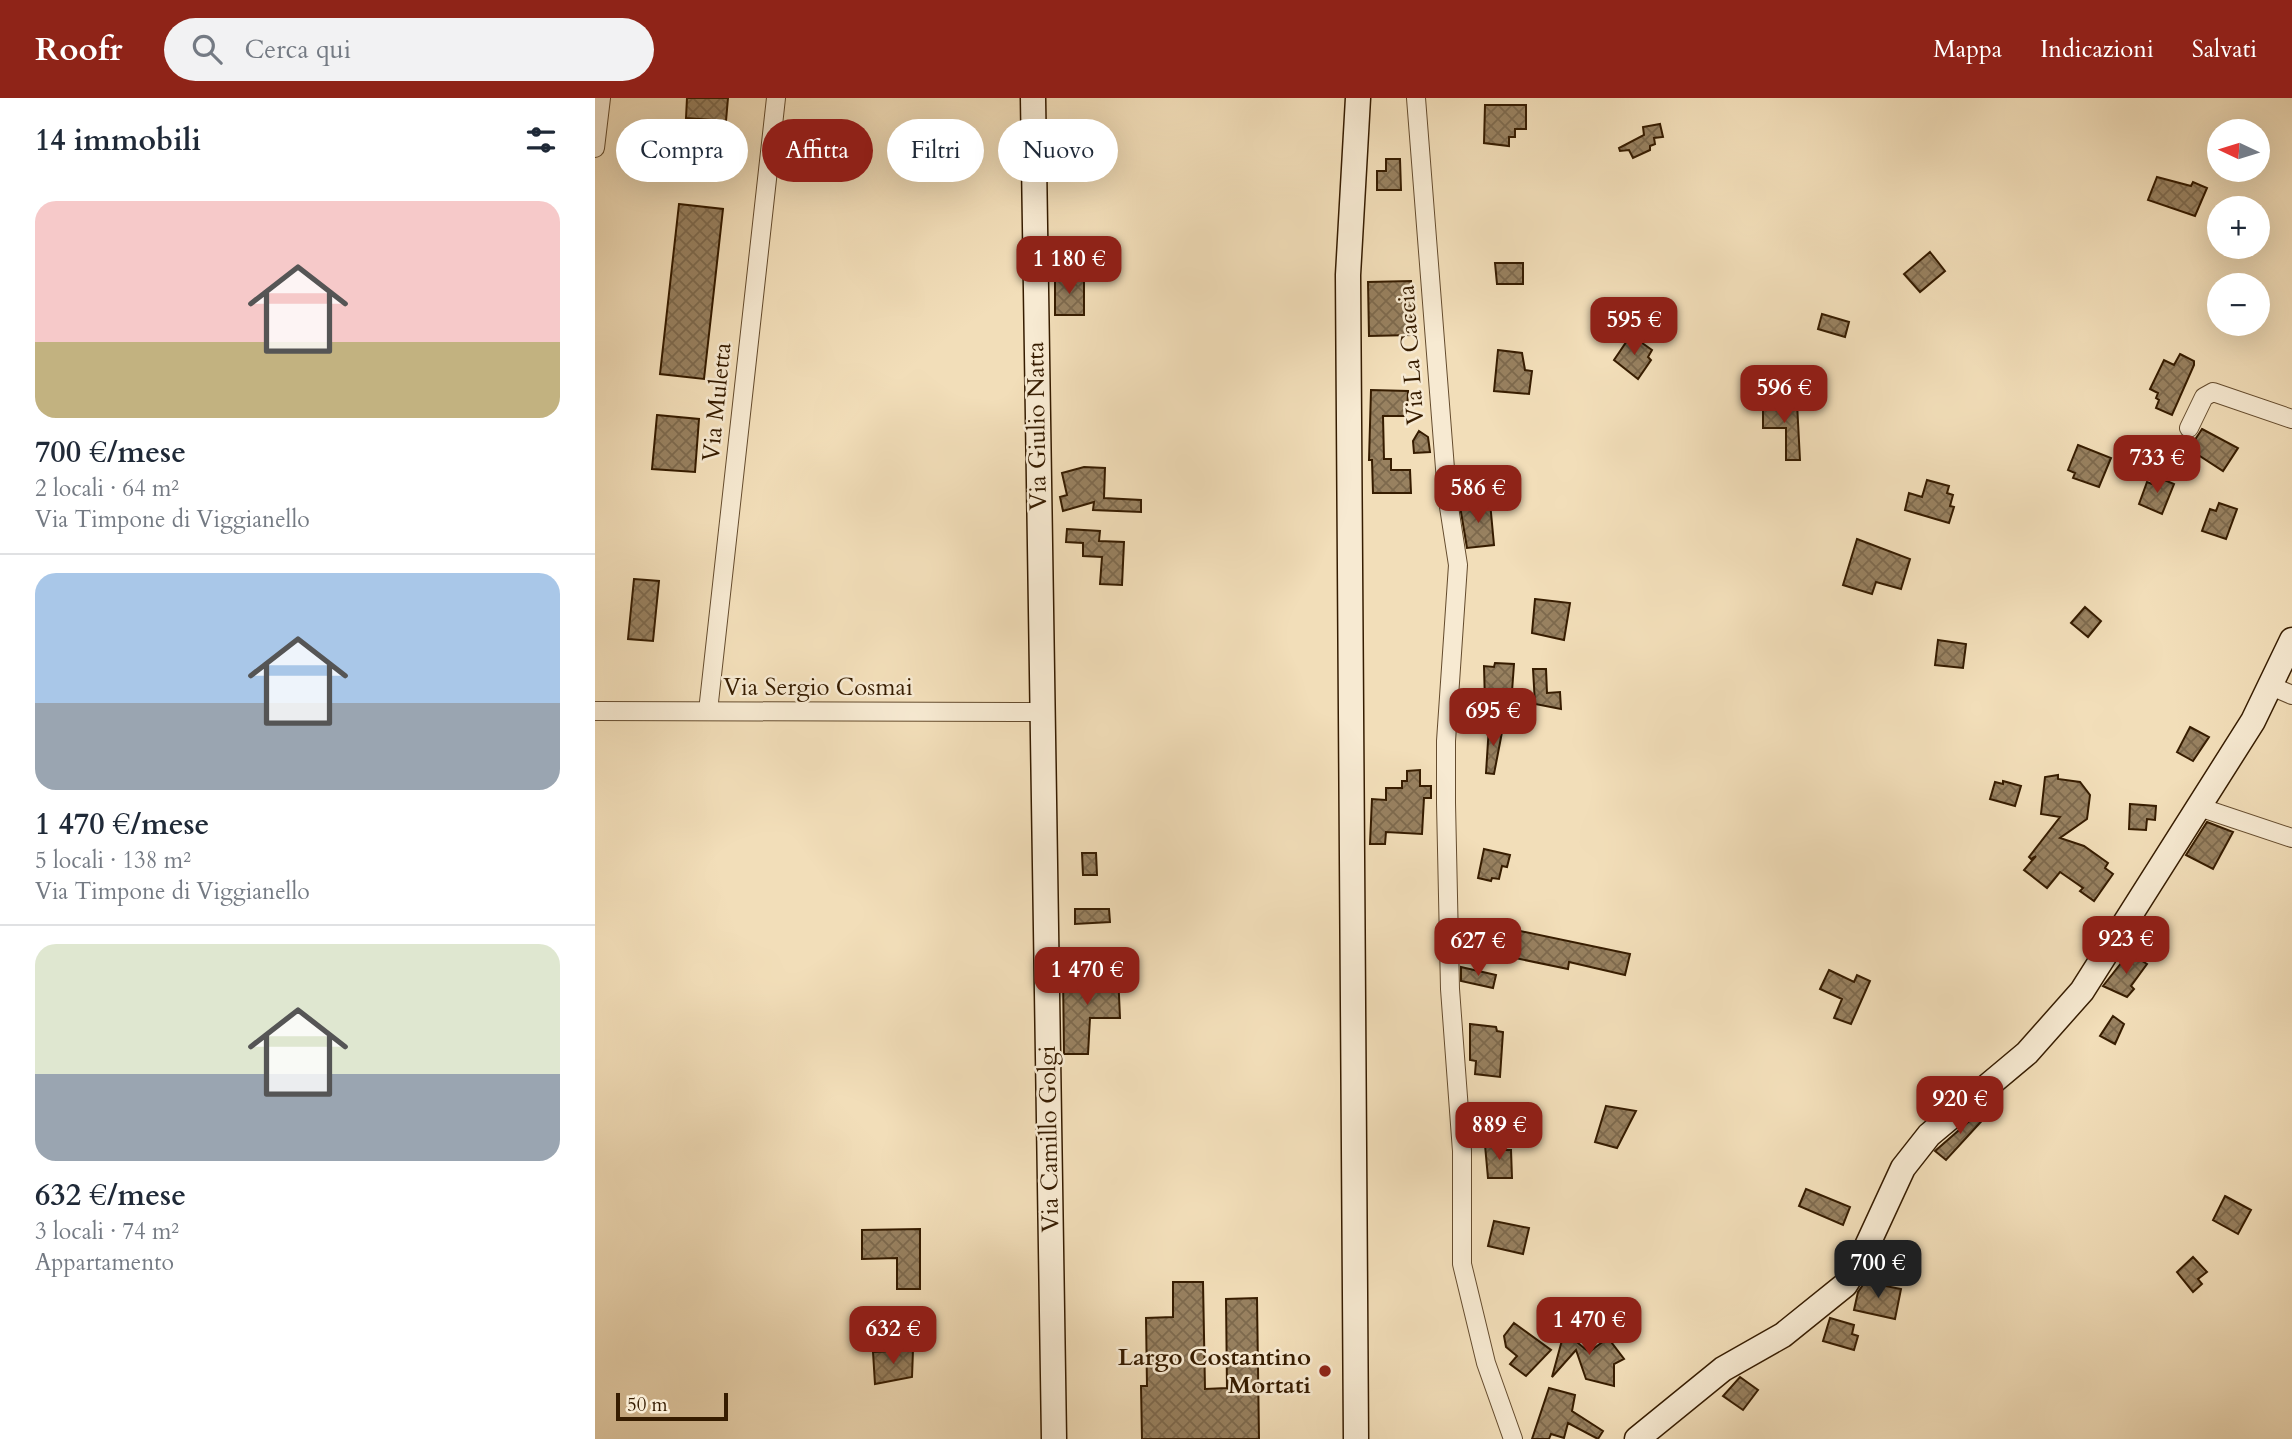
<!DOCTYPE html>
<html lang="it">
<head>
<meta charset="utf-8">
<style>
  body { margin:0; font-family:Cardo,serif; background:#f2f2f3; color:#1f2937; height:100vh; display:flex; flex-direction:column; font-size:26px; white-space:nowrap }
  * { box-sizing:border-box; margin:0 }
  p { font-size:23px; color:#747a83 }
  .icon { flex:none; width:38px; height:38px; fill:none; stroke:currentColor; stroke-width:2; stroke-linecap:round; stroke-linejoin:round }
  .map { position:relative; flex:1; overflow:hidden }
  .side { display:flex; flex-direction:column; background:#fff; width:595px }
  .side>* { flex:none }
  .hud { position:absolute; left:21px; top:21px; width:665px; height:63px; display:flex; gap:14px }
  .needle { width:46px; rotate:274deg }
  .buttons { position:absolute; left:1612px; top:21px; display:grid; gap:14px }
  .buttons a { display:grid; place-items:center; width:63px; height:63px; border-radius:50%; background:#fff; box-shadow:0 7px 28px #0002; font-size:35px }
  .scale { position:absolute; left:21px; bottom:18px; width:112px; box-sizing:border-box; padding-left:7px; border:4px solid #361c00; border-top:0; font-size:19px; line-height:24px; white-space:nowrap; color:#361c00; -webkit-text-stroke:5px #f7ead2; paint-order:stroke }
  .price { position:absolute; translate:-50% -60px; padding:0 16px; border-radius:14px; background:#8f2418; color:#fff; font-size:23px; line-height:46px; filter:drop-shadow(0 2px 4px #0008) }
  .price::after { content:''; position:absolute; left:50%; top:42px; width:21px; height:16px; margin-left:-10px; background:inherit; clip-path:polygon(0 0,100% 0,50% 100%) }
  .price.selected { background:#222; color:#fff }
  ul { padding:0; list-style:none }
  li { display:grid; align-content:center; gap:14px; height:371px; padding:0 35px }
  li+li { border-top:2px solid #e0e1e3 }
  li span { display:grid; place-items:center; height:217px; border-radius:21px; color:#555 }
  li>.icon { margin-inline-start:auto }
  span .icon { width:126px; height:126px; fill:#fffc; stroke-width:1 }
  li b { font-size:30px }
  h2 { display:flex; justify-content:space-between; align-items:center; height:84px; padding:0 35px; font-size:30px }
  .tag { padding:0 24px; border-radius:32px; background:#fff; box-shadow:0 7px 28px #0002; font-size:24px; line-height:63px }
  .tag.selected { background:#8f2418; color:#fff }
  header { display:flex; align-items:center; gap:42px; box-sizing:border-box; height:98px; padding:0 35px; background:#8f2418; color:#fff }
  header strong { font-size:33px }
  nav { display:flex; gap:38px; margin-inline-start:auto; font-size:24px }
  .search { width:490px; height:63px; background:#f2f2f3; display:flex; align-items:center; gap:18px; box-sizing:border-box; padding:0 24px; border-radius:38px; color:#747a83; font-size:26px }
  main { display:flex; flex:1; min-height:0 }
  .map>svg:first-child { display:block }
  .building { fill:url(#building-cross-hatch); stroke:#361c00; stroke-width:2 }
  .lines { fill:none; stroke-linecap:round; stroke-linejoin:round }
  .street-casing { stroke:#654c2e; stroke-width:20 }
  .secondary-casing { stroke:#361c00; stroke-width:27 }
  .street { stroke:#f7ead2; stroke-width:18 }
  .secondary { stroke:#f7ead2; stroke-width:24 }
  .poi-dot { fill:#8f2418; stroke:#f7ead2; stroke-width:2.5 }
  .labels { text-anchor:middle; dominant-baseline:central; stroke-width:5; stroke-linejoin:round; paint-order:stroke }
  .street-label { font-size:24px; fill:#361c00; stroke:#f7ead2 }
  .poi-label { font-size:24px; font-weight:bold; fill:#361c00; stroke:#f7ead2; text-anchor:end }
</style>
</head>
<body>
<header>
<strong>Roofr</strong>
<div class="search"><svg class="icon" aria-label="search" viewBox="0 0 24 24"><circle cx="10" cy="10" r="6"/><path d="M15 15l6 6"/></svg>Cerca qui</div>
<nav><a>Mappa</a><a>Indicazioni</a><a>Salvati</a></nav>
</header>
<main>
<section class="side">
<h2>14 immobili<svg class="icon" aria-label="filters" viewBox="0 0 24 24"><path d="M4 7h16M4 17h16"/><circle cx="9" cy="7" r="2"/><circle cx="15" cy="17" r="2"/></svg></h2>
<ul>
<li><span style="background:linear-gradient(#f6c9c9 65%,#c2b280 0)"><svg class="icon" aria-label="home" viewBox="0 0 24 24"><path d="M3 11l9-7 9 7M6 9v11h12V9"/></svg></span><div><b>700 €/mese</b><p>2 locali · 64 m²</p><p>Via Timpone di Viggianello</p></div></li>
<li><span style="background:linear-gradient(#a9c7e8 60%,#9aa5b1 0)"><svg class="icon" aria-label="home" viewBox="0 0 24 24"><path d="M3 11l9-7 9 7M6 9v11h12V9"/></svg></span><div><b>1 470 €/mese</b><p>5 locali · 138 m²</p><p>Via Timpone di Viggianello</p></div></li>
<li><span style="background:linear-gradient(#dfe7d0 60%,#9aa5b1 0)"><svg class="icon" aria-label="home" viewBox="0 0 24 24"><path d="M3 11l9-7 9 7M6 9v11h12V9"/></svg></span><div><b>632 €/mese</b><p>3 locali · 74 m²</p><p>Appartamento</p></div></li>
</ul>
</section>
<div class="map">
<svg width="1697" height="1341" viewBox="0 0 1697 1341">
  <defs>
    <pattern id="building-cross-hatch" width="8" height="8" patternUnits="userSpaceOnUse" patternTransform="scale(1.75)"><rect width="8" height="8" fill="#988160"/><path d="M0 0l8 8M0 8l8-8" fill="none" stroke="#7d694d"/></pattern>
  </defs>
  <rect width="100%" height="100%" fill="#f2deb9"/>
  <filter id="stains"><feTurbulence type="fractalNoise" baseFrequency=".00286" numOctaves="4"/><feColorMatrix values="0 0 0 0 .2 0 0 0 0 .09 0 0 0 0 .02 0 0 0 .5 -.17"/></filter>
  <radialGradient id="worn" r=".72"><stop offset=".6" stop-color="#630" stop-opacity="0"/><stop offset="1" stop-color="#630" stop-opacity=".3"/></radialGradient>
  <path class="building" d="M92,0H133L131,23L91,20Z
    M890,7H931V31H920V39H914V48L889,45Z
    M1065,26L1068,39L1059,40L1060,46L1055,48V52L1038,60L1034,52L1025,53L1024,50L1049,37L1048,29Z
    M791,61H805L806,92H782V73H791Z
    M1562,79L1596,88L1598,84L1612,90L1600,118L1553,102Z
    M84,106L128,111L109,281L65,276Z
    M1335,154L1350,173L1325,194L1309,176Z
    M900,165H928V186H902Z
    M460,179L489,180V217H460Z
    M816,183L817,237L774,238L773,184Z
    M1227,216L1254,224L1250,239L1223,231Z
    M1036,237L1057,252L1053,259L1056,262L1043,281L1019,262Z
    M903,252L927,255L930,272L937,273L934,296L899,293Z
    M1585,256L1599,263V267L1577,317L1561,310L1564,302L1561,300L1563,295L1555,291L1569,262L1579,267Z
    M776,292L813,293L812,318H788L789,361H796V372H815L816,395H778L777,362H774Z
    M1168,305H1202L1205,362H1191V330H1168Z
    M62,317L104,321L100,374L57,371Z
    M1607,331L1643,350L1628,373L1594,351Z
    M824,333L833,339L835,354L819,355L818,343Z
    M1483,347L1516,360L1504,389L1478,380L1480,375L1473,372Z
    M489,369L510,370L509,400L546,402V414L498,412L499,404L468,413L465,399L472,397L467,375Z
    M1560,378L1579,386L1567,416L1544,406L1552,384L1557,386Z
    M1332,382L1354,388L1352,395L1358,397L1355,408L1359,409L1354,425L1310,412L1314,395L1327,399Z
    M895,404L899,447L872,450L865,408Z
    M1624,405L1642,411L1631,441L1607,433L1615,411L1621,413Z
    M472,431L505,433L504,443L529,444L527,487L505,486L507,459L488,458V445L471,444Z
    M1262,441L1315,461L1306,491L1281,484L1277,496L1248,487Z
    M39,481L64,483L58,543L33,541Z
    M940,501L975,505L969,542L937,535Z
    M1490,509L1506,523L1493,539L1476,525Z
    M1343,542L1371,546L1368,570L1340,567Z
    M900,565L919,566L916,607L890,605L889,568L899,569Z
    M938,571H951L952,595L965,594L966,611L940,606Z
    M894,628L908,629L899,676L891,675Z
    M1595,629L1614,639L1598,663L1582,654Z
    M825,672V688H836V700H829L827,736L791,734L790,746H775L777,701L791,702V690H807V683H812V673Z
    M1463,677V681L1485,684L1495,697L1492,721L1465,740L1489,748L1513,765L1510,770L1518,776L1499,803L1485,793L1488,790L1465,774L1452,790L1429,772L1441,758L1436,761L1434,759L1465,719L1446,716L1450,679Z
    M1408,683L1426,688L1420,708L1395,701L1400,684L1408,686Z
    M1535,706L1561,708L1560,722L1552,721L1551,732L1534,731Z
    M1612,724L1638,734L1618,771L1591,757Z
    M889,751L915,757L912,769L907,768L904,781L897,780L896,783L883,780Z
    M487,755H501L502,777H488Z
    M480,811H514L515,824L480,826Z
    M925,833L1035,856L1030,877L974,864L973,871L920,860Z
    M1534,855L1552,866L1536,888L1539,891L1532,899L1508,888Z
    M866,869L901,877L898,890L866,883Z
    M1234,872L1259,884L1262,877L1275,883L1256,926L1239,920L1247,901L1225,891Z
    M523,875L525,920H495L493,956H469L468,876Z
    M1518,918L1529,926L1520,946L1505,938Z
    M875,926L901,929L902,933L908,934L905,979L880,976L881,963L875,962Z
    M1011,1008L1041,1013L1022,1050L1000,1044Z
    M1386,1013L1393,1016L1351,1062L1340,1053Z
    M890,1047H907V1052H916L917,1080H893Z
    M1211,1091L1255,1109L1248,1127L1204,1108Z
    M1630,1098L1656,1112L1643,1136L1618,1122Z
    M899,1123L934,1130L928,1156L893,1148Z
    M325,1131V1191H302V1160L267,1161V1132Z
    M1598,1159L1612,1174L1603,1181L1607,1186L1598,1194L1582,1174Z
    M578,1184H608L610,1291L632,1290L631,1201L662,1200L664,1341H547L546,1288H552L551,1220L578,1219Z
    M1270,1184L1306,1191L1300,1221L1259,1212L1263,1194Z
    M973,1220L986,1232L978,1241L994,1254L1013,1240L1029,1261L1019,1266V1288L991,1281L981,1252L957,1279Z
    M1235,1220L1259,1227L1257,1236L1263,1238L1259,1252L1228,1243Z
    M919,1225L956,1252L931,1278L915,1266L922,1258L911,1249L909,1238Z
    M318,1252L317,1279L280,1286L278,1254Z
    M1145,1279L1163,1292L1148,1312L1128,1298Z
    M954,1290L980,1297L977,1313L1008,1333L1003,1341L973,1325L969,1340L956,1336L954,1341H937Z"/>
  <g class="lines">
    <defs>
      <path id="street" d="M821,0L852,396L863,467L851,643V705L855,891L867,1053V1166L891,1265L918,1341
        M0,50L6,0
        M1594,330L1609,299L1618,294L1697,321
        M1676,588L1697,597
        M0,613L446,614
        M113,613L181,0
        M1604,709L1697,740"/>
      <path id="secondary" d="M438,0L459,1341
        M761,1341L753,177L763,0
        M1042,1341L1128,1271L1188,1237L1250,1187L1265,1163L1308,1070L1334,1037L1432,955L1487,893L1658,623L1697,542"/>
    </defs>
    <use href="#street" class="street-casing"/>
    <use href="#secondary" class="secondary-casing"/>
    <use href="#street" class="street"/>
    <use href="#secondary" class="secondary"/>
  </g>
  <circle class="poi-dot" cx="730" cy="1273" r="7"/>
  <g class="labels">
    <g class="street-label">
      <text transform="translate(816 257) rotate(-94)">Via La Caccia</text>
      <text transform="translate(122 304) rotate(-84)">Via Muletta</text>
      <text transform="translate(442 328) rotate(-91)">Via Giulio Natta</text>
      <text x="223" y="589">Via Sergio Cosmai</text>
      <text transform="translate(454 1041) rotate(-91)">Via Camillo Golgi</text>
    </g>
    <g class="poi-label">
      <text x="716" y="1259">Largo Costantino<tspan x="716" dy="28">Mortati</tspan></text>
    </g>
  </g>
  <rect width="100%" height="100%" filter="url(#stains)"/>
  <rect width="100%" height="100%" fill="url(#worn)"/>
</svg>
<div class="buttons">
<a><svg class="needle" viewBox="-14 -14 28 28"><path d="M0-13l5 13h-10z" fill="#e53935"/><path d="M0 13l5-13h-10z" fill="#747a83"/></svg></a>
<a>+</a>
<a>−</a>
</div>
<div class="scale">50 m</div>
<b class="price" style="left:474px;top:198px">1 180 €</b>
<b class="price" style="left:1039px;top:259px">595 €</b>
<b class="price" style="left:1189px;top:327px">596 €</b>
<b class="price" style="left:1562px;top:397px">733 €</b>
<b class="price" style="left:883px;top:427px">586 €</b>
<b class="price" style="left:898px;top:650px">695 €</b>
<b class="price" style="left:1531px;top:878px">923 €</b>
<b class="price" style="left:883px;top:880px">627 €</b>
<b class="price" style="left:492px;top:909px">1 470 €</b>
<b class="price" style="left:1365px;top:1038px">920 €</b>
<b class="price" style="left:904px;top:1064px">889 €</b>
<b class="price selected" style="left:1283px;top:1202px">700 €</b>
<b class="price" style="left:994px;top:1259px">1 470 €</b>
<b class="price" style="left:298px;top:1268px">632 €</b>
<div class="hud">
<a class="tag">Compra</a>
<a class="tag selected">Affitta</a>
<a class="tag">Filtri</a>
<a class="tag">Nuovo</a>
</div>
</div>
</main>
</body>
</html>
